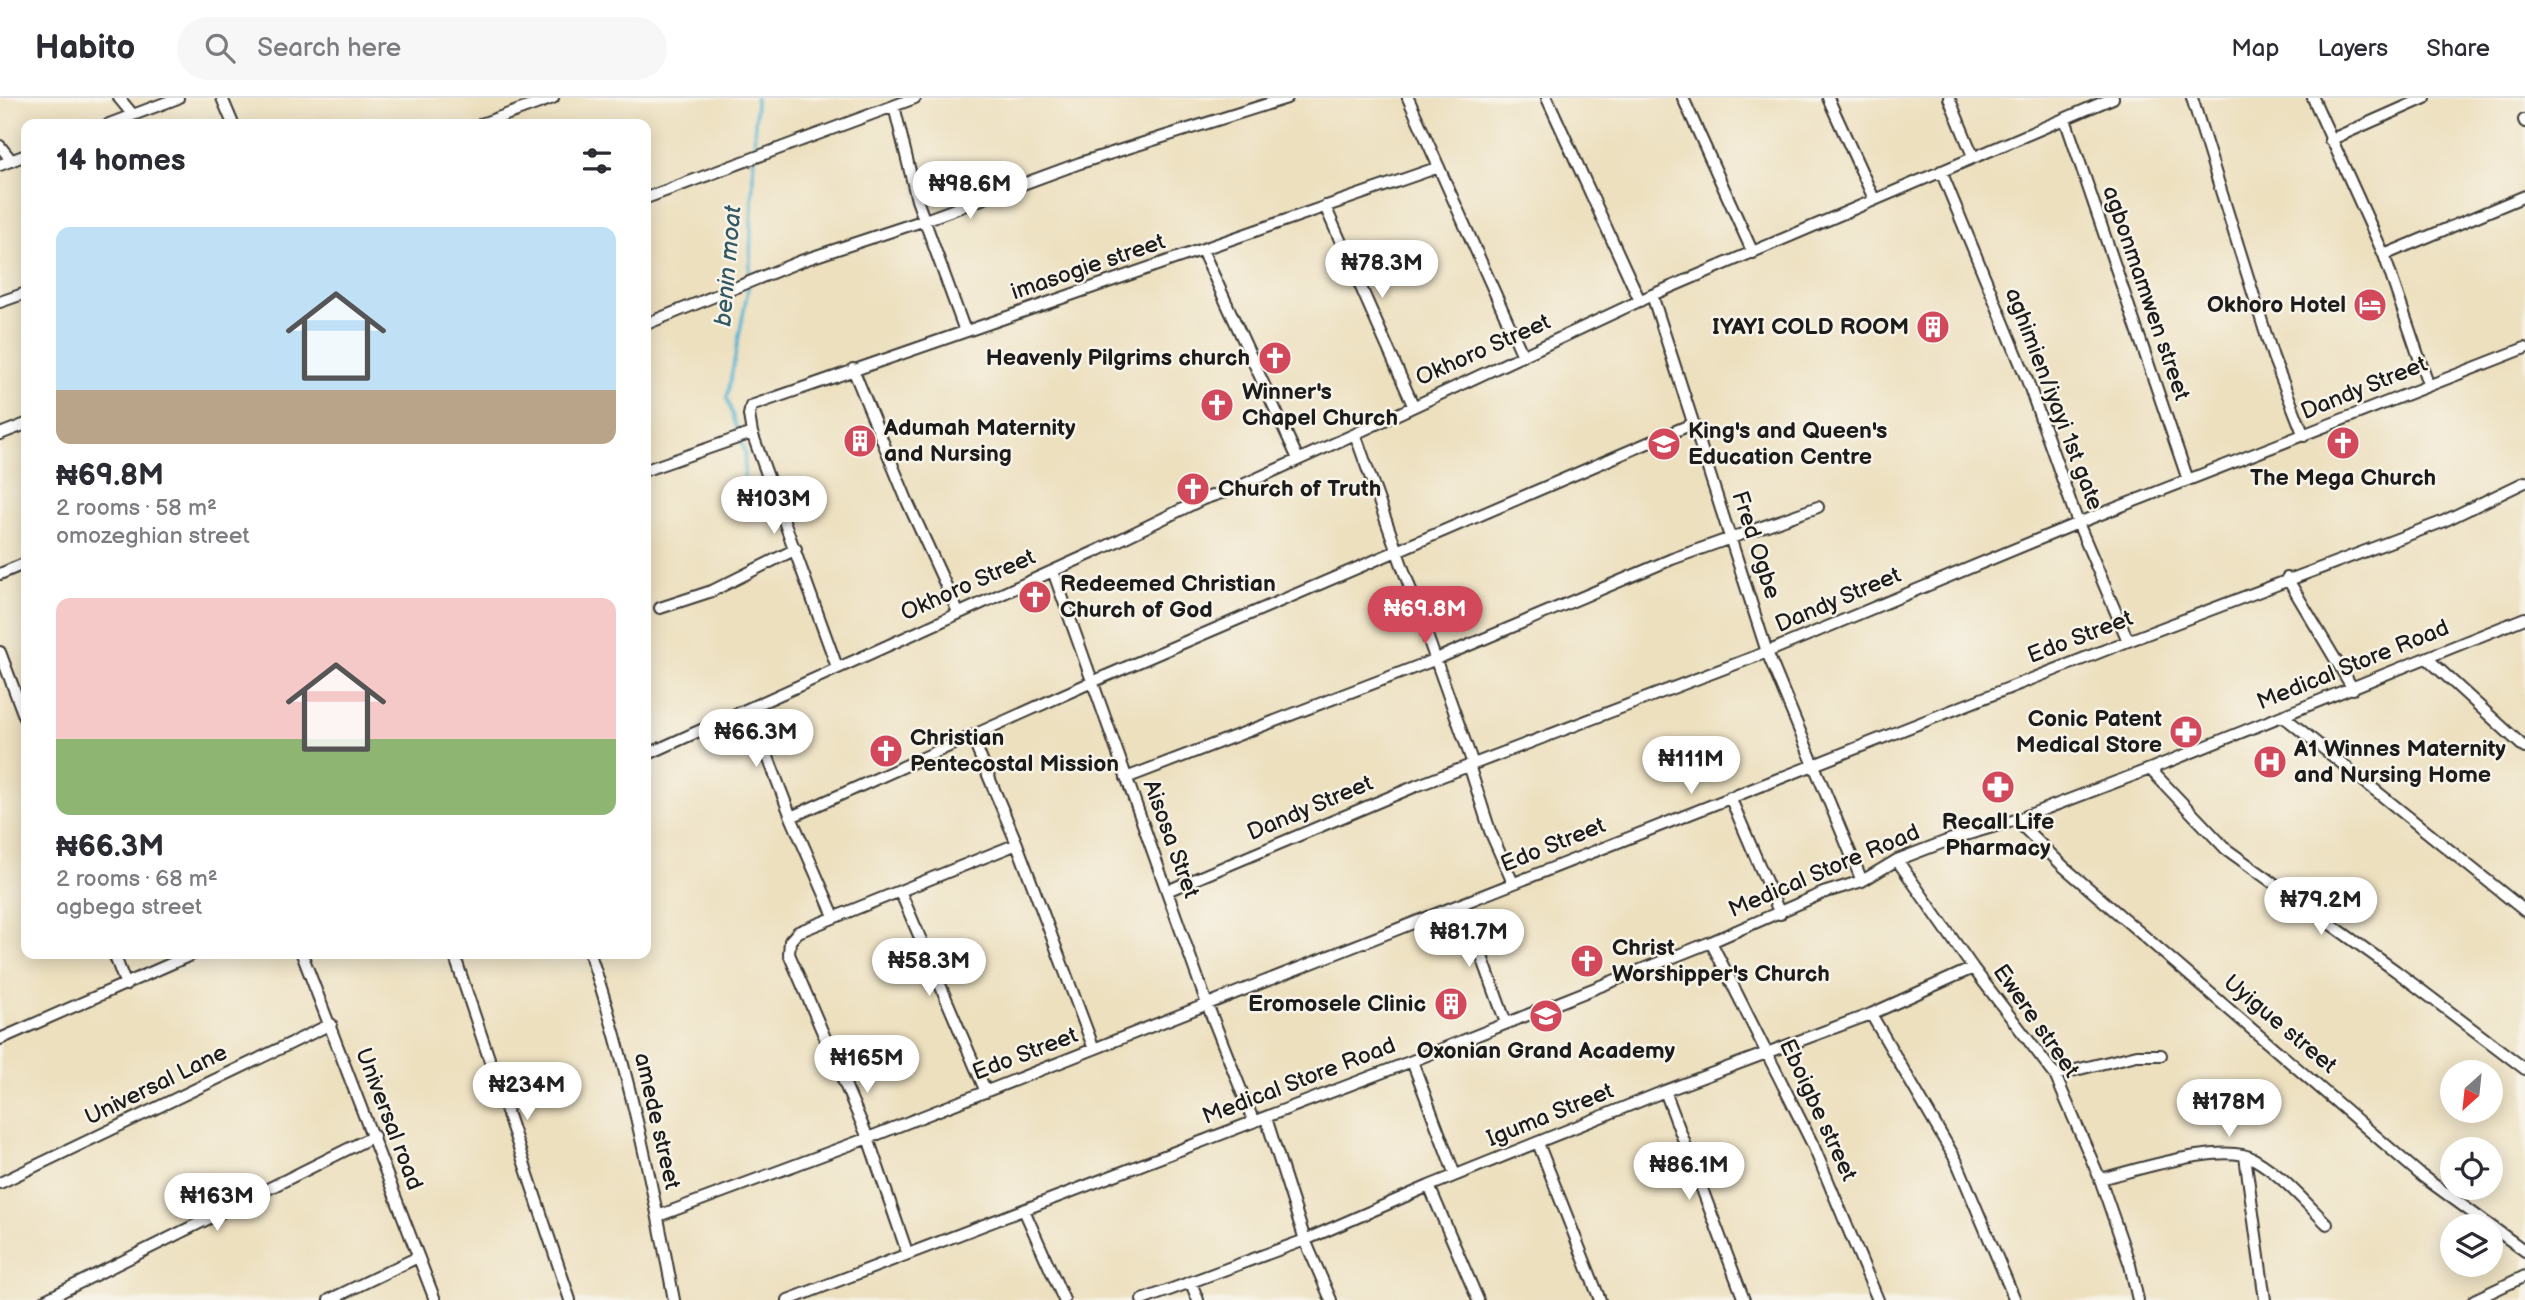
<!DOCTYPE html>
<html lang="en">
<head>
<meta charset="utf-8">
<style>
  body { margin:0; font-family:"Balsamiq Sans",sans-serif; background:#f7f7f7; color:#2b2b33; height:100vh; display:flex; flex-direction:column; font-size:26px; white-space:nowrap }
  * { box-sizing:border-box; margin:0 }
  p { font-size:23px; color:#7c7c81 }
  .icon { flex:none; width:38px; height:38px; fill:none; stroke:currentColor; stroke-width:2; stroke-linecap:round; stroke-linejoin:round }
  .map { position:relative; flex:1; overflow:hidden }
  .sheet { position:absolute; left:21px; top:21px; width:630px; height:840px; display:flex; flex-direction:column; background:#fff; border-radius:14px; box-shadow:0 4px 18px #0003 }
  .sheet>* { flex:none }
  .needle { width:46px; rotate:207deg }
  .controls { position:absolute; left:2440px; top:962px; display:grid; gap:14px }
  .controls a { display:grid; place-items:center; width:63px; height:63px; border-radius:50%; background:#fff; box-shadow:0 4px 18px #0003; font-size:35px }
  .price { position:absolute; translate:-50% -60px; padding:0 16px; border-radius:24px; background:#fff; color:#222; font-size:23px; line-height:46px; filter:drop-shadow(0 2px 4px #0008) }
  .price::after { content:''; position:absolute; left:50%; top:42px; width:21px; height:16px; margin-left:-10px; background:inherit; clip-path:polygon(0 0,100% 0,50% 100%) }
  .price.current { background:#d1495b; color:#fff }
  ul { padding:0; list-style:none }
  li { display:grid; align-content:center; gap:14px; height:371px; padding:0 35px }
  li span { display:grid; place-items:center; height:217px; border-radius:14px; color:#555 }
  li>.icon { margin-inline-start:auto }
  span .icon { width:126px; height:126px; fill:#fffc; stroke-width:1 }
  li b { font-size:30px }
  h2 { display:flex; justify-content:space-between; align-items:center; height:84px; padding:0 35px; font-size:30px }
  header { display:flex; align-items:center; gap:42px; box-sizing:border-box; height:98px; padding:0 35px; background:#fff; border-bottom:2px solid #e1e1e2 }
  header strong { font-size:33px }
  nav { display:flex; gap:38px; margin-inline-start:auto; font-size:24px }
  .search { width:490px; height:63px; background:#f7f7f7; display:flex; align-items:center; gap:18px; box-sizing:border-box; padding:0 24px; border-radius:38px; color:#7c7c81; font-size:26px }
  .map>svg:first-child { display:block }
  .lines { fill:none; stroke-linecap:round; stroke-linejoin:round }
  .stream { stroke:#52b3d1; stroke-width:3.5 }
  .minor-casing { stroke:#3b3934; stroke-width:14 }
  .minor { stroke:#fff; stroke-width:10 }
  .labels { text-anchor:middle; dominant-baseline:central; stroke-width:5; stroke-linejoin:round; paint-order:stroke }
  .street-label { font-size:23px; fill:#1c1c1c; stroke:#f7f3e8 }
  .poi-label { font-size:23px; font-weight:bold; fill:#1c1c1c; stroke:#f7f3e8; text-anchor:start }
  .water-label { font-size:24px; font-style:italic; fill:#325864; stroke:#f7f3e8 }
</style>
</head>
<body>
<header>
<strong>Habito</strong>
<div class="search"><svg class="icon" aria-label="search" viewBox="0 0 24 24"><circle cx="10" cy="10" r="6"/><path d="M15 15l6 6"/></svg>Search here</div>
<nav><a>Map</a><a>Layers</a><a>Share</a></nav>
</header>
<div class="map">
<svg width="2525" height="1202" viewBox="0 0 2525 1202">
  <rect width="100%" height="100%" fill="#f7f3e8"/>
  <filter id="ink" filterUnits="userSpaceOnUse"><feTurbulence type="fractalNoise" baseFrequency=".0143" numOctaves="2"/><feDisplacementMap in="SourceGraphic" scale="14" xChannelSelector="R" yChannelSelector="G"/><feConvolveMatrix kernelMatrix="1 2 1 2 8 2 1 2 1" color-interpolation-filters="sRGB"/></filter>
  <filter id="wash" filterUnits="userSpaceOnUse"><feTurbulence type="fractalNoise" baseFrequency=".00686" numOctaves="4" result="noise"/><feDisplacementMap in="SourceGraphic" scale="28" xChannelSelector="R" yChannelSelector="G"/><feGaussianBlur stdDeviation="1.57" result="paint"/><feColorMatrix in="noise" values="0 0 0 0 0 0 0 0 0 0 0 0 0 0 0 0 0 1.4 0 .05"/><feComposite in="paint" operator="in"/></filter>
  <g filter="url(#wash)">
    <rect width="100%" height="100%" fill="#ede0bf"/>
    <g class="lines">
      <path class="stream" d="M744,379L745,355L727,300L749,186L756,0"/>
    </g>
  </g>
  <g filter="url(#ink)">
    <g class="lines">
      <defs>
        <path id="minor" d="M119,0L133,17
          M222,0L233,26
          M1408,0L1523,258
          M1547,0L1640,203
          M1683,0L1753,155
          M1828,0L1874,101
          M1949,0L1973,58
          M2192,0L2273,259L2304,338
          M2313,0L2384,157L2428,286
          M894,8L917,102L965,233
          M2065,21L2188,382
          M2524,22L2525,24
          M109,26L178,0
          M481,26L553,0
          M2330,42L2425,0
          M0,48L12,63
          M0,67L26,57
          M1941,73L2026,279L2078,425L2128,543
          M646,100L915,0
          M1325,108L1413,307
          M1202,152L1298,361
          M2384,157L2525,98
          M1652,197L1767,554L1862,783
          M0,204L26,195
          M646,226L801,163L925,122L1080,65L1287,0
          M853,271L908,405L958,514
          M0,336L26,326
          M1355,336L1473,666
          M646,372L752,335
          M1053,473L1207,906L1253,1022
          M0,476L26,465
          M2287,480L2353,591
          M660,510L712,493L796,451
          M0,554L26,623
          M2428,561L2525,650
          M837,569L752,335L749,317L751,308L1439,69
          M750,612L791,719L834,818
          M2283,618L2525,813
          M972,639L1017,746L1094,951
          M646,657L1099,452L1203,401L1236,390L1355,336L1652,197L2113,0
          M1469,667L1490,733L1513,785
          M2150,671L2226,751L2396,873L2525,971
          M1126,680L1434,562L1672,461L1818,409
          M1730,699L1780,816
          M791,719L1092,584L1692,326
          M2016,722L2064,769L2422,1078L2525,1153
          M1897,762L1973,870L2055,977L2100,1081L2130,1167L2138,1202
          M900,793L986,994
          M1167,793L1416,688L1767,554L2078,425L2525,250
          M1463,806L1506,925
          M1711,844L1813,1047L1878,1202
          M114,856L126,887
          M302,856L435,1202
          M454,856L570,1202
          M590,856C628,968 652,1086 674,1202
          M1871,916L1956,1062L2015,1202
          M0,941L193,856
          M1412,963L1455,1077
          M2055,977L2137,957H2161
          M1665,993L1744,1202
          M1266,1020L1305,1142L1331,1202
          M1538,1045L1600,1202
          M2245,1058L2265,1202
          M2100,1081C2134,1073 2224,1043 2254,1061C2282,1077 2304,1103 2327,1126
          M0,1085L331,926
          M1429,1088L1478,1202
          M1024,1112L1064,1202
          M658,1118L868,1040L2128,543L2442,424L2525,384
          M907,1154L868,1040L789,856L790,843L798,834L1017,746
          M1191,1185L1198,1202
          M45,1202L374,1038
          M329,1202L418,1159
          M788,1202L1412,963L1711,844L1823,795L1862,783L1897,762L1952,741L2016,722L2150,671L2525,520
          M1142,1202L1305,1142L1429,1088L1665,993L1871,916L1973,870
          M2474,1202L2525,1178"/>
      </defs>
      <use href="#minor" class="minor-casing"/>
      <use href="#minor" class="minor"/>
    </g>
  </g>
  <defs>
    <symbol id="hotel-disc" viewBox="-11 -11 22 22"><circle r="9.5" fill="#d1495b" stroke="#f7f3e8"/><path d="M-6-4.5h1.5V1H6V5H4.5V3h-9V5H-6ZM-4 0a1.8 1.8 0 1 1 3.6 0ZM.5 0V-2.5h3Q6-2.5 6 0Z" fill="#fff"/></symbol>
    <symbol id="building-disc" viewBox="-11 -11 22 22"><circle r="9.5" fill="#d1495b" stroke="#f7f3e8"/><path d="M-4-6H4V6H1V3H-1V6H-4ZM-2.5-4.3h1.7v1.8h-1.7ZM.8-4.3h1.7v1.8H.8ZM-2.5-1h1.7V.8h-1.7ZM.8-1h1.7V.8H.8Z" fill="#fff"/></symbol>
    <symbol id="church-disc" viewBox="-11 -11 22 22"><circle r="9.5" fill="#d1495b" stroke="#f7f3e8"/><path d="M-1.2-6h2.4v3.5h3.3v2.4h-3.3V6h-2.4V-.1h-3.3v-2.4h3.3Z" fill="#fff"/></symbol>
    <symbol id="school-disc" viewBox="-11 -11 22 22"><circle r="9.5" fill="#d1495b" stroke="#f7f3e8"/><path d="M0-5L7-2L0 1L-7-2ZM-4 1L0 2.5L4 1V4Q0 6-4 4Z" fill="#fff"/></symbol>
    <symbol id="pharmacy-disc" viewBox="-11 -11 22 22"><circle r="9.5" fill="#d1495b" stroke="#f7f3e8"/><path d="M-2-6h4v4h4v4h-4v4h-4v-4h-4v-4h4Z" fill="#fff"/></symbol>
    <symbol id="hospital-disc" viewBox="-11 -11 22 22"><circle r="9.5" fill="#d1495b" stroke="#f7f3e8"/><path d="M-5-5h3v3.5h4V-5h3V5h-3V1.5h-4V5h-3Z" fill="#fff"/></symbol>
  </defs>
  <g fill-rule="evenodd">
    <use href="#hotel-disc" x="2351" y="188" width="38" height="38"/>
    <use href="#building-disc" x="1914" y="210" width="38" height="38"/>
    <use href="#church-disc" x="1256" y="241" width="38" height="38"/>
    <use href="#church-disc" x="1198" y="288" width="38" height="38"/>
    <use href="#building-disc" x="841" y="324" width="38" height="38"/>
    <use href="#church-disc" x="2324" y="326" width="38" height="38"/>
    <use href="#school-disc" x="1645" y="327" width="38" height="38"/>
    <use href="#church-disc" x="1174" y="372" width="38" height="38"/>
    <use href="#church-disc" x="1016" y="480" width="38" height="38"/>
    <use href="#pharmacy-disc" x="2167" y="615" width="38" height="38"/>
    <use href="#church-disc" x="867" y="634" width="38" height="38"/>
    <use href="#hospital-disc" x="2251" y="645" width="38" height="38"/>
    <use href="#pharmacy-disc" x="1979" y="670" width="38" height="38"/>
    <use href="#church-disc" x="1568" y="844" width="38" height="38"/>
    <use href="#building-disc" x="1432" y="887" width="38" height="38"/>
    <use href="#school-disc" x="1527" y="899" width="38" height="38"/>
  </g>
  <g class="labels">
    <g class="street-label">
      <text transform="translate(1088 169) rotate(-19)">imasogie street</text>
      <text transform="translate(2146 195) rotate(71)">agbonmamwen street</text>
      <text transform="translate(1483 252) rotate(-24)">Okhoro Street</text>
      <text transform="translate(2364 290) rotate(-22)">Dandy Street</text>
      <text transform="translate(2054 301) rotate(69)">aghimien/iyayi 1st gate</text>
      <text transform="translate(1756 447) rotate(72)">Fred Ogbe</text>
      <text transform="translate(968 487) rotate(-24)">Okhoro Street</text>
      <text transform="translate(1838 502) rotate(-23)">Dandy Street</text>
      <text transform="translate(2080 539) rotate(-21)">Edo Street</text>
      <text transform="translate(2353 567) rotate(-22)">Medical Store Road</text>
      <text transform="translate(1310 710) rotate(-23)">Dandy Street</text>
      <text transform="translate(1171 741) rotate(70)">Aisosa Stret</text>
      <text transform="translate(1553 747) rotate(-22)">Edo Street</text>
      <text transform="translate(1824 773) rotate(-23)">Medical Store Road</text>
      <text transform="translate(2036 923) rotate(55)">Ewere street</text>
      <text transform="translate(2280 926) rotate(40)">Uyigue street</text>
      <text transform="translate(1025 956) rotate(-21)">Edo Street</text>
      <text transform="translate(1299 983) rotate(-21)">Medical Store Road</text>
      <text transform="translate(156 987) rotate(-26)">Universal Lane</text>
      <text transform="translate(1818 1012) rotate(65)">Eboigbe street</text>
      <text transform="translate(1550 1017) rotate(-22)">Iguma Street</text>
      <text transform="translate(389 1021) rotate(69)">Universal road</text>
      <text transform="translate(657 1023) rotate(77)">amede street</text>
    </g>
    <g class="poi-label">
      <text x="2346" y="207" text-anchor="end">Okhoro Hotel</text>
      <text x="1909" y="229" text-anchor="end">IYAYI COLD ROOM</text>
      <text x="1250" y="260" text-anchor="end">Heavenly Pilgrims church</text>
      <text x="1242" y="294">Winner's<tspan x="1242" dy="26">Chapel Church</tspan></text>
      <text x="884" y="330">Adumah Maternity<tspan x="884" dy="26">and Nursing</tspan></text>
      <text x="1688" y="333">King's and Queen's<tspan x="1688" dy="26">Education Centre</tspan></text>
      <text x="2343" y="380" text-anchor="middle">The Mega Church</text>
      <text x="1218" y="391">Church of Truth</text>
      <text x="1060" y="486">Redeemed Christian<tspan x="1060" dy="26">Church of God</tspan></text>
      <text x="2162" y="621" text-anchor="end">Conic Patent<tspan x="2162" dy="26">Medical Store</tspan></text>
      <text x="910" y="640">Christian<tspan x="910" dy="26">Pentecostal Mission</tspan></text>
      <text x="2294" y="651">A1 Winnes Maternity<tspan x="2294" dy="26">and Nursing Home</tspan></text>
      <text x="1998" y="724" text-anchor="middle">Recall Life<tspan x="1998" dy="26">Pharmacy</tspan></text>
      <text x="1612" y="850">Christ<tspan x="1612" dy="26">Worshipper's Church</tspan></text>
      <text x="1426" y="906" text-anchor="end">Eromosele Clinic</text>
      <text x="1546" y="953" text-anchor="middle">Oxonian Grand Academy</text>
    </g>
    <g class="water-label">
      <text transform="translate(728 168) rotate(-85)">benin moat</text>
    </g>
  </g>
</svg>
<div class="controls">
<a><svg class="needle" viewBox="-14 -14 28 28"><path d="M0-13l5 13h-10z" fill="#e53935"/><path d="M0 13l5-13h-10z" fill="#7c7c81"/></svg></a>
<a><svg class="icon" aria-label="locate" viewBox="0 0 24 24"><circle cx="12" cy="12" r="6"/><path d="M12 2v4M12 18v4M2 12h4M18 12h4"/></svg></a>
<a><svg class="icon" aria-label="layers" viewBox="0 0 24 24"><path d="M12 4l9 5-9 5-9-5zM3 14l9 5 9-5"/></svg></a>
</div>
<b class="price" style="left:970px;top:123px">₦98.6M</b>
<b class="price" style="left:1382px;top:202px">₦78.3M</b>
<b class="price" style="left:774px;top:438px">₦103M</b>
<b class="price current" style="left:1425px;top:548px">₦69.8M</b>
<b class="price" style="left:756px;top:671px">₦66.3M</b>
<b class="price" style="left:1691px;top:698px">₦111M</b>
<b class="price" style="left:2321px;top:839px">₦79.2M</b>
<b class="price" style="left:1469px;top:871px">₦81.7M</b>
<b class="price" style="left:929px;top:900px">₦58.3M</b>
<b class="price" style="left:867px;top:997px">₦165M</b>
<b class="price" style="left:527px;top:1024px">₦234M</b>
<b class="price" style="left:2229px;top:1041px">₦178M</b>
<b class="price" style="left:1689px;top:1104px">₦86.1M</b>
<b class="price" style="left:217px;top:1135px">₦163M</b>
<section class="sheet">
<h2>14 homes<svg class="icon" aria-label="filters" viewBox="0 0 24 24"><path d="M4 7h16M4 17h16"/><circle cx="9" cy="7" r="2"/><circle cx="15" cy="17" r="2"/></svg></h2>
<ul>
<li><span style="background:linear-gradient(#bfe0f5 75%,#b9a48a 0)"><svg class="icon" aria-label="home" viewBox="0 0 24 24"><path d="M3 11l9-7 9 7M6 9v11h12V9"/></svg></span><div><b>₦69.8M</b><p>2 rooms · 58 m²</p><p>omozeghian street</p></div></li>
<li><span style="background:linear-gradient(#f6c9c9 65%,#8fb573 0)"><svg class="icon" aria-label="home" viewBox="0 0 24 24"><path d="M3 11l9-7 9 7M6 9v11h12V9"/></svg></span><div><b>₦66.3M</b><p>2 rooms · 68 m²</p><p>agbega street</p></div></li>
</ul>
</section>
</div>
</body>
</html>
